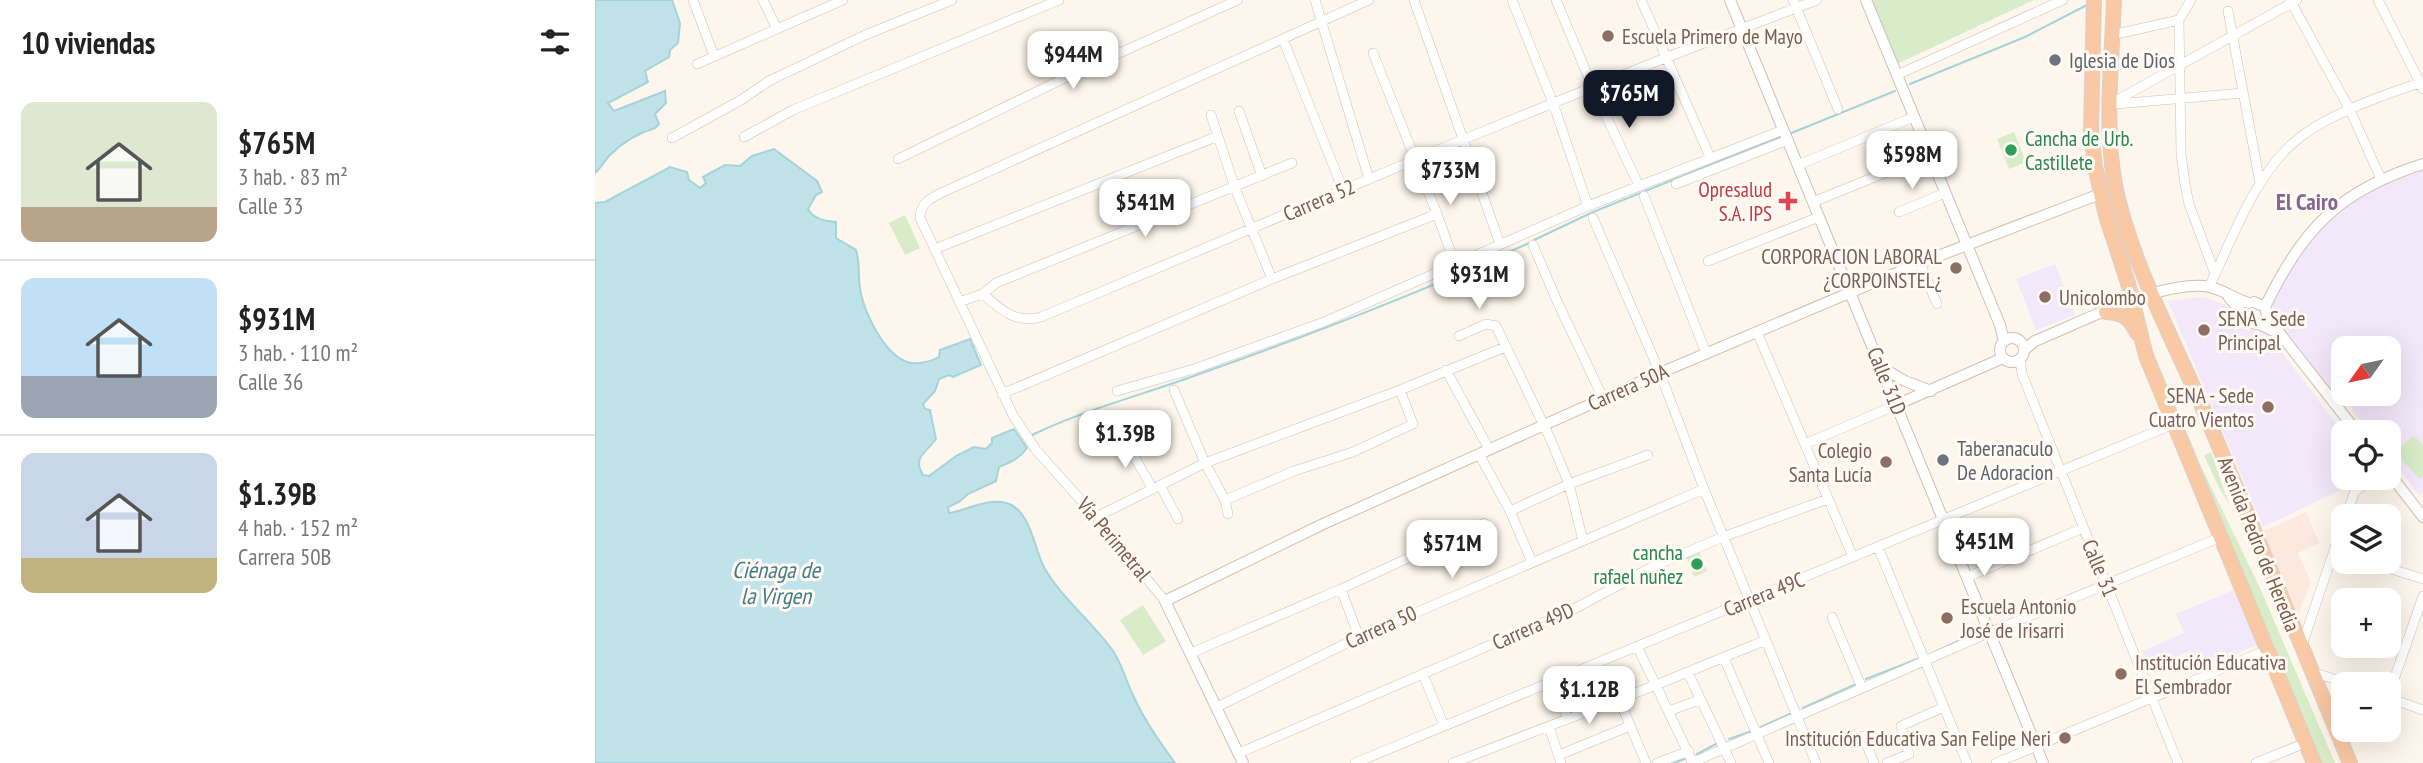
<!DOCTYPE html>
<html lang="es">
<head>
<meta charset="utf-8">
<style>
  body { margin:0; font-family:"PT Sans Narrow",sans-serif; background:#f6f6f6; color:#222; height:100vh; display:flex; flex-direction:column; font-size:26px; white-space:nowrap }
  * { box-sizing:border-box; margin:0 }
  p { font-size:23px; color:#767676 }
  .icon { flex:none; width:38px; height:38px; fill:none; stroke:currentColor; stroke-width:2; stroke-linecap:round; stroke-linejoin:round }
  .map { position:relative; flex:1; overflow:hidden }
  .panel { display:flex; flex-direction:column; background:#fff; width:595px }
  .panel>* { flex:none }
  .needle { width:46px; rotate:237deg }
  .fabs { position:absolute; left:1736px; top:336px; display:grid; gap:14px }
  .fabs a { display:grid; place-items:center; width:70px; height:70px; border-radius:14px; background:#fff; box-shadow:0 7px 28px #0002; font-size:35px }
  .price { position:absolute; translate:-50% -60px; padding:0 16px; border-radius:14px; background:#fff; color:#222; font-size:23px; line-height:46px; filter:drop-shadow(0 2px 4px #0008) }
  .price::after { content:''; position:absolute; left:50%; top:42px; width:21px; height:16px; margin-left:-10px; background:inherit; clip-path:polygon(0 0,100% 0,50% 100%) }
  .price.active { background:#111827; color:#fff }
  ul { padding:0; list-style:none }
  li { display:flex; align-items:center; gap:21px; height:175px; padding:0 21px }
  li+li { border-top:2px solid #e0e0e0 }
  li span { display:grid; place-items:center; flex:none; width:196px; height:140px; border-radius:14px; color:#555 }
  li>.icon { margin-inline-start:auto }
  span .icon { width:84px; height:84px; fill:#fffc; stroke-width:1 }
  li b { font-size:30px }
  h2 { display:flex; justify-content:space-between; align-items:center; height:84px; padding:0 21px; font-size:30px }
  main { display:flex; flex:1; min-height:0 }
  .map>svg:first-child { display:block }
  .commercial { fill:#fde8e0 }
  .education { fill:#f3e8fa }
  .green { fill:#d8ecc9 }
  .water { fill:#bfe3e8; stroke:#a5d3da; stroke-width:2 }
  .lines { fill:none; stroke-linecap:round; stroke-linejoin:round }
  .stream { stroke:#a5d3da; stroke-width:2 }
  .minor-casing { stroke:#d1beb0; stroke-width:10 }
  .tertiary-casing { stroke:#d1beb0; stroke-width:12 }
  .trunk-casing { stroke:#dad1cd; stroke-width:16 }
  .minor { stroke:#fff; stroke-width:9 }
  .tertiary { stroke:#fff; stroke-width:10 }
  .trunk { stroke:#f9c8a4; stroke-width:14 }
  .education-dot { fill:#8d6e63; stroke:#fffaf3; stroke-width:2.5 }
  .worship-dot { fill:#6b7280; stroke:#fffaf3; stroke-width:2.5 }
  .leisure-dot { fill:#2e9e5b; stroke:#fffaf3; stroke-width:2.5 }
  .health-dot { fill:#e0444e; stroke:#fffaf3; stroke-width:2.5 }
  .labels { text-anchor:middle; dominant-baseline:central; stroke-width:6; stroke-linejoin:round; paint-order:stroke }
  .education-label { font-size:21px; fill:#785e54; stroke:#fffaf3; text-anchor:start }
  .worship-label { font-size:21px; fill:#5b616d; stroke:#fffaf3; text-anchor:start }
  .leisure-label { font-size:21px; fill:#27864d; stroke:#fffaf3; text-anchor:start }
  .health-label { font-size:21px; fill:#be3a42; stroke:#fffaf3; text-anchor:end }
  .street-label { font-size:21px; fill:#7a5c4d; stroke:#fffaf3 }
  .neighbourhood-label { font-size:23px; font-weight:bold; fill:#846695; stroke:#fffaf3 }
  .water-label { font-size:23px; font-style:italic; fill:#437c86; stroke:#fffaf3 }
</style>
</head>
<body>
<main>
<section class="panel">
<h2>10 viviendas<svg class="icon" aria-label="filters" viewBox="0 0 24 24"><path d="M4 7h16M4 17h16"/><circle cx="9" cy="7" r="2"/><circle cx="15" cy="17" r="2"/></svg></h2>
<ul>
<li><span style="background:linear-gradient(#dfe7d0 75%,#b9a48a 0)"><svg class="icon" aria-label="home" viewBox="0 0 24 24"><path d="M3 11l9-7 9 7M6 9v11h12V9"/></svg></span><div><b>$765M</b><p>3 hab. · 83 m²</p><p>Calle 33</p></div></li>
<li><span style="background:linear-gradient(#bfe0f5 70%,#9aa5b1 0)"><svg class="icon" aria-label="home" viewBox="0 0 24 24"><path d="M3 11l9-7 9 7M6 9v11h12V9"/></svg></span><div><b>$931M</b><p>3 hab. · 110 m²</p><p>Calle 36</p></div></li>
<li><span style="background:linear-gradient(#c9d6e8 75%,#c2b280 0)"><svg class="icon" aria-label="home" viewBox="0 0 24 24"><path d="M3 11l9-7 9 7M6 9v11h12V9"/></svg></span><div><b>$1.39B</b><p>4 hab. · 152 m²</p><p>Carrera 50B</p></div></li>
</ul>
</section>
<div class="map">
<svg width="1828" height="763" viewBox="0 0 1828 763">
  <rect width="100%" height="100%" fill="#fdf6ec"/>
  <path class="commercial" d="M1711,512L1724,543L1703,553L1716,582L1701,619L1665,533Z"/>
  <path class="education" d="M1828,169V492L1824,495L1794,455V432H1775L1757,410L1758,407L1749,394H1794V348H1748V393L1742,397L1682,321L1679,314L1677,302L1715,238L1738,214L1786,184Z
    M1460,264L1480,315L1441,330L1421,279Z
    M1608,297L1632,305L1648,328L1674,335L1748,433V478H1771L1668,527L1573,301Z
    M1638,590L1662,645L1603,669L1595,651L1555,668L1547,651L1589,633L1581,614Z"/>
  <path class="green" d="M1275,0H1439L1304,63L1300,62Z
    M1419,132L1431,162L1414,169L1402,139Z
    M310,215L325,248L310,255L294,223Z
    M1557,349L1606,466L1665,588L1740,763H1723L1553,350Z
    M1818,435L1828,445V476L1825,479L1800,453Z
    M1616,452L1634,504L1623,486L1609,455Z
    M1104,551L1112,571L1099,577L1091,556Z
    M548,605L571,641L548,655L525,620Z"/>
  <path class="water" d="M0,0H77L85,23L83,43L75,50L74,57L50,71L53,82L13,103L19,111L70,91L71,103L60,114L64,124L60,128C43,133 28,142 15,155C9,161 6,168 0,173Z
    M179,149L222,181L227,192L221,195L213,209C217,218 231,222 241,222V238L261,250C265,262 263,275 265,289C269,312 288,353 312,362C322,365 335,362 344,357L345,350L375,339L386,365L358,377L354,375L344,379L340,391L328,404L330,409L335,410L341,439C331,453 317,457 328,475L334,476L361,456L379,447L391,449L397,443V438L419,429L432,448C424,459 416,462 404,467L401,481L373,494L364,502L353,507L354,513C373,510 391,498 411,503C436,509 439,550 450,569C466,597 499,624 518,651C527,664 531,681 538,695C549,720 564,741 580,763H0V203L10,202L75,167L92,172L94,180L105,188L111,183L108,177L130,165L145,166L157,156Z"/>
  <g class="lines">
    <path class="stream" d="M1315,84L1430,37L1492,5
      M1194,134L1300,91
      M939,240L998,212L1185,137
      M437,435C491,409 551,394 607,373C718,334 827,292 934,243
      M1340,652L1387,630
      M1271,679L1325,658
      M1208,708L1261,684
      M1166,727L1197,713
      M1134,739L1157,731
      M1102,754L1123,743
      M1079,763L1092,758"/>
    <defs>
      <path id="minor" d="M98,0L119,56
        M168,0L182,29
        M720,0L774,179
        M819,0L905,244
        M917,0L958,103L993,206
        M961,0L998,88L1044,186
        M1046,0L1115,157
        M1198,0L1243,109
        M1695,0L1755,110L1786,179
        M1783,0L1828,89
        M1633,11L1665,183
        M1584,20L1586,153L1590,184L1594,204L1620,274
        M1584,20L1596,0
        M1517,35L1584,20
        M688,39L748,190
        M778,53L842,214L860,264
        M102,64L248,0
        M1302,75L1468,0
        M1515,104L1702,0
        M1521,104L1648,93
        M644,111L667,176
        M616,115L640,188L677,279
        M149,137L198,110L464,0
        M77,138L146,100L174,81L270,35L357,0
        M303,159L482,72L643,0
        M1203,165L1319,117
        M1081,184L1193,140
        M1049,196L1111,353
        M1218,202L1334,155
        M1304,212L1350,193
        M998,218L1065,373L1109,489L1221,763
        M938,245L962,301L1008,398
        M345,247L623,136
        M1113,261L1224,217
        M1325,263L1342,304
        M1614,287C1637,240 1658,179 1697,144C1726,117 1790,94 1828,82
        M388,294C406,310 421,324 446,317L867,140L1070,58L1222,0
        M364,302L388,294L401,283L697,163
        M1162,332L1258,557
        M864,336L891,324L901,326L955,438L974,484L988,541
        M1425,359L1427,374L1583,763
        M851,370L894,449
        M579,390L610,463L630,500L633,514
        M522,391L599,369L729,322L993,206L1188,130
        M407,394L677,279L842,214
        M527,436L558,489
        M1210,444L1301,405
        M884,454L915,511L937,562
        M565,485L583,519
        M630,500L699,471L758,452L818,424L805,390
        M915,511L974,484L1053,455
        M1751,516L1760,491L1781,478
        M501,517L610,463L805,390L910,347
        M1283,547L1372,763
        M1774,562L1828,579
        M1372,577L1488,528
        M746,589L764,637
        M570,601L501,517L441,450L418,415L325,218C325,204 334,199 346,193L774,0
        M1237,617L1267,688
        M1707,645L1748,524
        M1042,646L1098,763
        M596,653L746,589L889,523
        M1129,658L1174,763
        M1717,672L1755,684
        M1093,673L1136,763
        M828,674L849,726
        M956,682L973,719
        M1794,694L1828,596
        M1794,698L1828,710
        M1024,699L1051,763
        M622,707L764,637L1109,489
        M1074,711L1104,700
        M954,727L966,763
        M1268,736L1279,763
        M644,753L979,609L1057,567L1128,537L1233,499
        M964,755L1035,726
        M760,763L1579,424
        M858,763L1061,685L1171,640
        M1062,763L1094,751
        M1096,763L1391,634L1626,537
        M1292,763L1314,754L1306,726L1349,707
        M1401,763L1672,650
        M1661,763L1710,743"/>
      <path id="tertiary" d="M1135,0L1448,763
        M1271,0L1405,325L1409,341
        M1633,296L1655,323L1664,324L1685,334
        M1659,302L1670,307L1672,315L1686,335L1762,432
        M1670,307C1707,229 1745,190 1828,164
        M1405 350a12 12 0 1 1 24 0a12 12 0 1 1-24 0Z
        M1429,350L1440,341C1487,322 1559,283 1609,286C1625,287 1639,299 1654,303
        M1286,367L1310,381L1336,391
        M1301,405L1408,358
        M1794,473L1828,517
        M648,763L570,601L726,525L1065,373L1325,263L1505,194"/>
      <path id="trunk" d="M1499,0L1496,131L1500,166L1511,216L1533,283L1551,356L1719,763
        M1519,0C1517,61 1509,125 1520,185C1535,260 1579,341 1609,411C1659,528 1706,646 1755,763
        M1511,312C1527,313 1534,317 1542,333"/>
    </defs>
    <use href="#minor" class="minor-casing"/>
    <use href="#tertiary" class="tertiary-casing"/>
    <use href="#trunk" class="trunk-casing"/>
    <use href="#minor" class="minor"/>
    <use href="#tertiary" class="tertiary"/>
    <use href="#trunk" class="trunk"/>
  </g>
  <g class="education-dot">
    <circle cx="1013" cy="36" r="7"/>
    <circle cx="1361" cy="268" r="7"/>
    <circle cx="1450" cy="297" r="7"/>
    <circle cx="1609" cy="330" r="7"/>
    <circle cx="1673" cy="407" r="7"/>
    <circle cx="1291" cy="462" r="7"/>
    <circle cx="1352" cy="618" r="7"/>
    <circle cx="1526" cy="674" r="7"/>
    <circle cx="1470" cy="738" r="7"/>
  </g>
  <g class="worship-dot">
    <circle cx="1460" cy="60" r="7"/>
    <circle cx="1348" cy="460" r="7"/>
  </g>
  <g class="leisure-dot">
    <circle cx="1416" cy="150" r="7"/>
    <circle cx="1102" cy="564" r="7"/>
  </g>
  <path class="health-dot" d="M1189.5 190.5h7v7h7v7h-7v7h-7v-7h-7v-7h7z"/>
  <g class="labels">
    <g class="education-label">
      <text x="1027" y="36">Escuela Primero de Mayo</text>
      <text x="1347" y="256" text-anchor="end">CORPORACION LABORAL<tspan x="1347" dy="24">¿CORPOINSTEL¿</tspan></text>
      <text x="1464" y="297">Unicolombo</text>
      <text x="1623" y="318">SENA - Sede<tspan x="1623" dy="24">Principal</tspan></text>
      <text x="1659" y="395" text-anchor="end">SENA - Sede<tspan x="1659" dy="24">Cuatro Vientos</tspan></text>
      <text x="1277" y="450" text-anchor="end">Colegio<tspan x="1277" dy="24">Santa Lucía</tspan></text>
      <text x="1366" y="606">Escuela Antonio<tspan x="1366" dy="24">José de Irisarri</tspan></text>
      <text x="1540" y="662">Institución Educativa<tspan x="1540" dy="24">El Sembrador</tspan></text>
      <text x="1456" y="738" text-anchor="end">Institución Educativa San Felipe Neri</text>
    </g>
    <g class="worship-label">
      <text x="1474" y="60">Iglesia de Dios</text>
      <text x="1362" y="448">Taberanaculo<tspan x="1362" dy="24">De Adoracion</tspan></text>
    </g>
    <g class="leisure-label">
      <text x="1430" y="138">Cancha de Urb.<tspan x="1430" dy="24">Castillete</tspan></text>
      <text x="1088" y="552" text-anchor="end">cancha<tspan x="1088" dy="24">rafael nuñez</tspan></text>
    </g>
    <g class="health-label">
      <text x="1177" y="189">Opresalud<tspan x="1177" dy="24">S.A. IPS</tspan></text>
    </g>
    <g class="street-label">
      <text transform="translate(724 200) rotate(-23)">Carrera 52</text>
      <text transform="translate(1292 381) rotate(68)">Calle 31D</text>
      <text transform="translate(1033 387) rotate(-24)">Carrera 50A</text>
      <text transform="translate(519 539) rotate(50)">Vía Perimetral</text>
      <text transform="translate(1664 544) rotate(68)">Avenida Pedro de Heredia</text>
      <text transform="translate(1505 568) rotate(67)">Calle 31</text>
      <text transform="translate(1169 594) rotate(-22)">Carrera 49C</text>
      <text transform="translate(938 626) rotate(-24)">Carrera 49D</text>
      <text transform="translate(786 627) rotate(-24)">Carrera 50</text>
    </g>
    <g class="neighbourhood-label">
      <text x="1712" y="201">El Cairo</text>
    </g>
    <g class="water-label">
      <text x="181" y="569">Ciénaga de<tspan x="181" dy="26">la Virgen</tspan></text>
    </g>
  </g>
</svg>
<div class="fabs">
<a><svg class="needle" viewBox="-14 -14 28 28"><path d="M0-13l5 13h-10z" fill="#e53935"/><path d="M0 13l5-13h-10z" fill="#767676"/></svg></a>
<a><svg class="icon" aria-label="locate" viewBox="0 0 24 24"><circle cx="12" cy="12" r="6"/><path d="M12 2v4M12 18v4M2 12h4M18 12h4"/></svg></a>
<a><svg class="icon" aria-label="layers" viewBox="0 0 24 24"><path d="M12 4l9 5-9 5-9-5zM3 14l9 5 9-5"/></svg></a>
<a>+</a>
<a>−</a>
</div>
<b class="price" style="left:478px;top:91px">$944M</b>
<b class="price active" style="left:1034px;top:130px">$765M</b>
<b class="price" style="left:1317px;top:191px">$598M</b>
<b class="price" style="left:855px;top:207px">$733M</b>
<b class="price" style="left:550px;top:239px">$541M</b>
<b class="price" style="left:884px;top:311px">$931M</b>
<b class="price" style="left:530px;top:470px">$1.39B</b>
<b class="price" style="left:1389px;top:578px">$451M</b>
<b class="price" style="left:857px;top:580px">$571M</b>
<b class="price" style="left:994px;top:726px">$1.12B</b>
</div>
</main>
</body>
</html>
